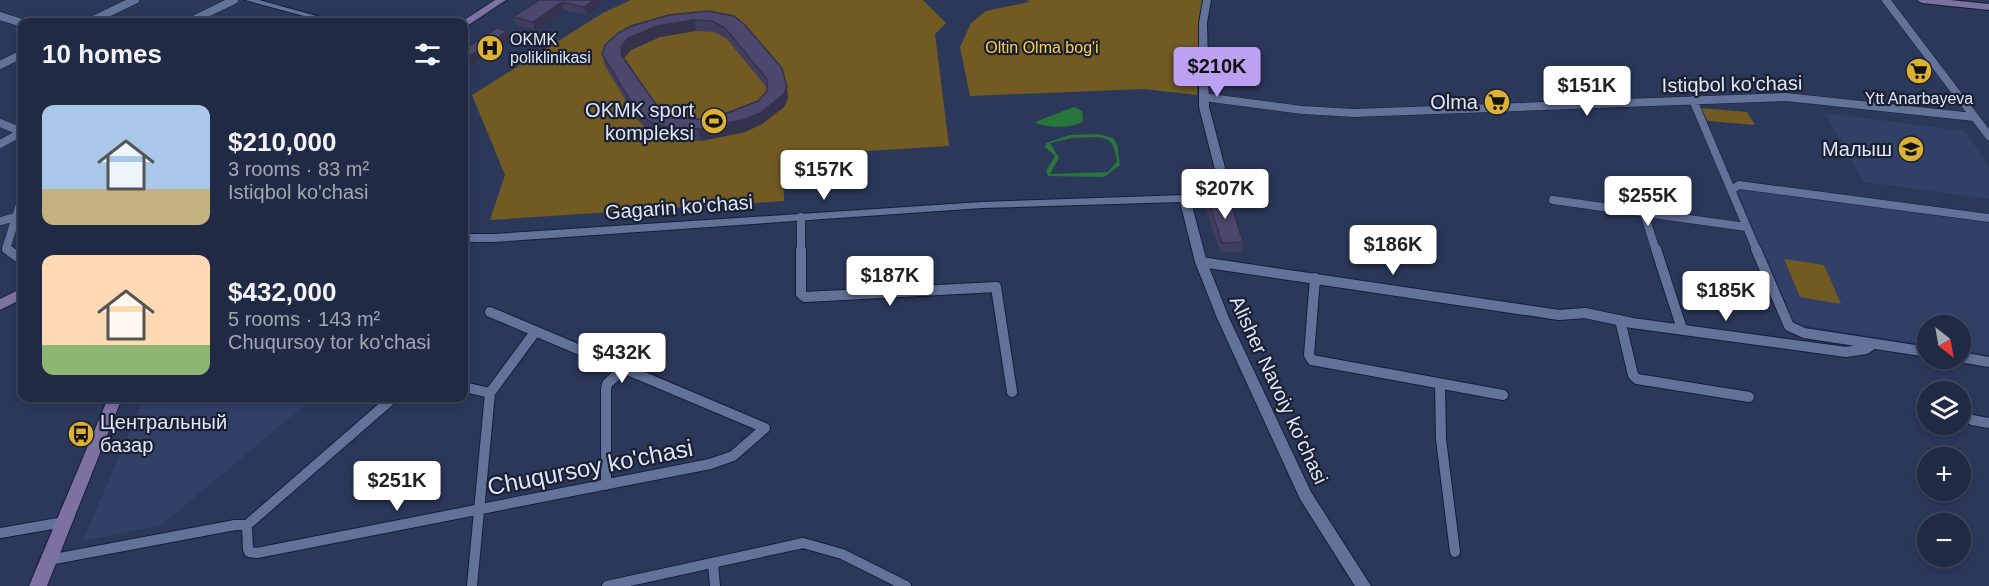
<!DOCTYPE html>
<html lang="en">
<head>
<meta charset="utf-8">
<style>
  body { margin:0; font-family:Helvetica,sans-serif; background:#29324b; color:#f1f3f6; height:100vh; display:flex; flex-direction:column; font-size:22px; white-space:nowrap }
  * { box-sizing:border-box; margin:0 }
  p { font-size:20px; color:#a2a7b2 }
  .icon { flex:none; width:33px; height:33px; fill:none; stroke:currentColor; stroke-width:2; stroke-linecap:round; stroke-linejoin:round }
  .map { position:relative; flex:1; overflow:hidden }
  .details { position:absolute; left:18px; top:18px; width:450px; height:384px; display:flex; flex-direction:column; background:#212a44; border-radius:12px; box-shadow:0 3px 9px #0003,0 0 0 2px #3e465d }
  .details>* { flex:none }
  .needle { width:39px; rotate:149deg }
  .controls { position:absolute; left:1917px; top:315px; display:grid; gap:12px }
  .controls a { display:grid; place-items:center; width:54px; height:54px; border-radius:50%; background:#212a44; box-shadow:0 3px 9px #0003,0 0 0 2px #3e465d; font-size:30px }
  .price { position:absolute; translate:-50% -51px; padding:0 14px; border-radius:6px; background:#fff; color:#222; font-size:20px; line-height:39px; filter:drop-shadow(0 2px 3px #0008) }
  .price::after { content:''; position:absolute; left:50%; top:36px; width:18px; height:14px; margin-left:-9px; background:inherit; clip-path:polygon(0 0,100% 0,50% 100%) }
  .price.current { background:#bca0f2; color:#111 }
  ul { padding:0; list-style:none }
  li { display:flex; align-items:center; gap:18px; height:150px; padding:0 24px }
  li span { display:grid; place-items:center; flex:none; width:168px; height:120px; border-radius:12px; color:#555 }
  li>.icon { margin-inline-start:auto }
  span .icon { width:72px; height:72px; fill:#fffc; stroke-width:1 }
  li b { font-size:26px }
  h2 { display:flex; justify-content:space-between; align-items:center; height:72px; padding:0 24px; font-size:26px }
  .map>svg:first-child { display:block }
  .built { fill:#324068 }
  .green { fill:#715b23 }
  .water { fill:#28763b; fill-rule:evenodd }
  .lines { fill:none; stroke-linecap:round; stroke-linejoin:round }
  .minor-far1-casing { stroke:#141e3e; stroke-width:9 }
  .minor-casing { stroke:#141e3e; stroke-width:12 }
  .tertiary-casing { stroke:#141e3e; stroke-width:2 }
  .secondary-casing { stroke:#141e3e; stroke-width:2 }
  .minor-far1 { stroke:#637298; stroke-width:8 }
  .minor { stroke:#637298; stroke-width:10 }
  .tertiary { fill:#637298; fill-rule:evenodd }
  .secondary { fill:#7d71a1; fill-rule:evenodd }
  .wall { fill:#403d5e; fill-rule:evenodd }
  .shaded-wall { fill:#34324c }
  .building { fill:#4b476d; stroke:#34324c; stroke-width:1.5; fill-rule:evenodd }
  .labels { text-anchor:middle; dominant-baseline:central; stroke-width:4.5; stroke-linejoin:round; paint-order:stroke }
  .far-poi-label { font-size:16px; fill:#dde6fc; stroke:#1a2030; text-anchor:start }
  .far-park-label { font-size:16px; fill:#fcce51; stroke:#1a2030 }
  .street-label { font-size:20px; fill:#dde6fc; stroke:#1a2030 }
  .poi-label { font-size:20px; fill:#dde6fc; stroke:#1a2030; text-anchor:end }
  .near-street-label { font-size:24px; fill:#dde6fc; stroke:#1a2030 }
</style>
</head>
<body>
<div class="map">
<svg width="1989" height="586" viewBox="0 0 1989 586">
  <rect width="100%" height="100%" fill="#2c385a"/>
  <path class="built" d="M1825,113L1965,131L1989,167V199L1864,182Z
    M1744,188L1989,222V355L1961,350L1960,326H1928L1927,345L1792,323L1738,191Z
    M144,398H313L161,525L83,541Z"/>
  <path class="green" d="M631,0H923L946,23L935,34L949,146L784,156V201L490,220L505,175L472,95L603,13Z
    M1028,0H1202L1197,95L1144,89L970,96L960,47L971,23L986,11L1029,2Z
    M1700,108L1747,112L1755,125L1708,121Z
    M1784,259L1824,265L1841,304L1800,297Z"/>
  <path class="water" d="M1074,107L1082,111L1083,121C1074,129 1043,128 1035,122Z
    M1070,135L1098,134L1113,138L1117,144L1120,165L1104,177L1048,176L1046,171L1055,156L1045,147L1046,143ZM1096,137C1113,138 1114,146 1117,161L1108,172L1050,174L1059,158L1050,143L1072,138Z"/>
  <g class="lines">
    <defs>
      <path id="minor-far1" d="M1886,0L1989,136
        M0,16L22,23
        M89,22L135,0
        M189,22L234,0
        M0,65L22,54
        M1203,97L1302,110L1354,113L1786,97L1974,117
        M1693,100L1757,251
        M0,123L22,132
        M0,144L22,132
        M1733,189L1739,185L1989,218
        M1553,200L1746,227
        M1644,213L1656,251
        M801,217V251
        M0,221L16,217
        M9,251L6,249L22,198"/>
      <path id="minor" d="M7,249L22,260
        M801,249V294L805,297L996,287L1012,392
        M1656,249L1682,329
        M1756,249L1789,326L1804,333L1928,352
        M1201,262L1559,315L1585,313L1632,323L1846,352L1866,349L1873,344
        M1315,278L1309,355L1312,360L1503,395
        M1620,320L1633,375L1637,379L1749,397
        M1960,357L1989,362
        M1440,384L1441,439L1455,552
        M464,387L490,393
        M1972,420L1989,423
        M606,485V389L607,384L623,369
        M247,525L393,398
        M0,533L64,522
        M49,560L235,525H247L248,549L249,552L257,553L710,464L733,456L765,428L490,312
        M713,563L715,586
        M472,586L490,393L535,332
        M607,586L803,543L842,554L906,586"/>
      <path id="tertiary" d="M245,0H259L338,22H326Z
        M1203,0H1211L1207,23L1209,107L1232,194L1218,203L1191,202L1207,262L1229,318L1311,492L1371,586H1355L1300,499L1217,318L1195,262L1180,202L982,208L494,242H464V234H494L982,202L1185,195L1216,196L1221,193L1199,107V23Z"/>
      <path id="secondary" d="M495,0H506L464,28V22H461Z
        M1917,0H1950L1989,4V10L1922,3Z
        M22,288V299L0,310V299Z
        M108,398H122L47,586H29Z"/>
    </defs>
    <use href="#minor-far1" class="minor-far1-casing"/>
    <use href="#minor" class="minor-casing"/>
    <use href="#tertiary" class="tertiary-casing"/>
    <use href="#secondary" class="secondary-casing"/>
    <use href="#minor-far1" class="minor-far1"/>
    <use href="#minor" class="minor"/>
    <use href="#tertiary" class="tertiary"/>
    <use href="#secondary" class="secondary"/>
  </g>
  <path class="wall" d="M539,0H600L601,5L587,15L564,10L535,30L516,25L513,17Z
    M734,16L788,98L784,107L762,124L745,132L701,141L678,139L659,136L646,128L637,119L605,66L602,54L631,26ZM696,31L714,32L727,39L767,88V91L758,101L722,115L699,119L678,118L660,110L624,58L631,50L660,37Z
    M510,39L476,63L467,66L464,65V49H465Z
    M1208,199L1243,242L1241,252H1220L1206,208Z"/>
  <path class="shaded-wall" d="M594,0H600L601,5L587,15L584,7Z
    M562,2L564,10L535,30L533,22Z
    M694,20L696,31L660,37L631,50L624,58L625,67L622,56L621,47L628,38L657,26Z
    M507,31L510,39L476,63L467,66L464,57Z
    M787,87L788,98L784,107L762,124L745,132L701,141L699,129Z"/>
  <path class="building" d="M539,0H594L584,7L562,2L533,22L513,17Z
    M708,11L734,16L745,25L782,68L787,87L783,95L760,113L743,120L699,129L675,128L656,125L643,117L634,107L602,54L605,45L618,33L631,26L669,15ZM694,20L712,21L725,28L767,79V91L758,101L722,115L699,119L678,118L660,110L622,56L621,47L628,38L657,26Z
    M497,28L507,31L473,54L464,57V49H465Z
    M1229,198L1243,242L1222,243L1208,199Z"/>
  <defs>
    <symbol id="hospital-disc" viewBox="-11 -11 22 22"><circle r="9.5" fill="#ddb133" stroke="#1a2030"/><path d="M-5-5h3v3.5h4V-5h3V5h-3V1.5h-4V5h-3Z" fill="#111"/></symbol>
    <symbol id="supermarket-disc" viewBox="-11 -11 22 22"><circle r="9.5" fill="#ddb133" stroke="#1a2030"/><path d="M-6-5.5h2.5l.6 2H6L4.5 2H-2.5L-4.4-4H-6ZM-1.5 3.2a1.3 1.3 0 1 0 .1 0ZM3 3.2a1.3 1.3 0 1 0 .1 0Z" fill="#111"/></symbol>
    <symbol id="stadium-disc" viewBox="-11 -11 22 22"><circle r="9.5" fill="#ddb133" stroke="#1a2030"/><path d="M0-5a6.5 5 0 1 0 0 10a6.5 5 0 1 0 0-10ZM-3.5-1.8h7v3.6h-7Z" fill="#111"/></symbol>
    <symbol id="school-disc" viewBox="-11 -11 22 22"><circle r="9.5" fill="#ddb133" stroke="#1a2030"/><path d="M0-5L7-2L0 1L-7-2ZM-4 1L0 2.5L4 1V4Q0 6-4 4Z" fill="#111"/></symbol>
    <symbol id="bus-disc" viewBox="-11 -11 22 22"><circle r="9.5" fill="#ddb133" stroke="#1a2030"/><path d="M-5-6H5V4H4V6H2V4H-2V6H-4V4H-5ZM-3.5-4V0h7V-4ZM-3.5 1.2v1.5H-2V1.2ZM2 1.2v1.5H3.5V1.2Z" fill="#111"/></symbol>
  </defs>
  <g fill-rule="evenodd">
    <use href="#hospital-disc" x="475" y="33" width="30" height="30"/>
    <use href="#supermarket-disc" x="1904" y="56" width="30" height="30"/>
    <use href="#supermarket-disc" x="1482" y="87" width="30" height="30"/>
    <use href="#stadium-disc" x="699" y="106" width="30" height="30"/>
    <use href="#school-disc" x="1896" y="134" width="30" height="30"/>
    <use href="#bus-disc" x="66" y="419" width="30" height="30"/>
  </g>
  <g class="labels">
    <g class="far-poi-label">
      <text x="510" y="39">OKMK<tspan x="510" dy="18">poliklinikasi</tspan></text>
      <text x="1919" y="98" text-anchor="middle">Ytt Anarbayeva</text>
    </g>
    <g class="far-park-label">
      <text x="1042" y="47">Oltin Olma bog'i</text>
    </g>
    <g class="street-label">
      <text transform="translate(1732 84) rotate(-1)">Istiqbol ko'chasi</text>
      <text transform="translate(679 207) rotate(-4)">Gagarin ko'chasi</text>
      <text transform="translate(1279 390) rotate(65)">Alisher Navoiy ko'chasi</text>
    </g>
    <g class="poi-label">
      <text x="1478" y="102">Olma</text>
      <text x="694" y="110">OKMK sport<tspan x="694" dy="23">kompleksi</tspan></text>
      <text x="1892" y="149">Малыш</text>
      <text x="100" y="422" text-anchor="start">Центральный<tspan x="100" dy="23">базар</tspan></text>
    </g>
    <g class="near-street-label">
      <text transform="translate(590 467) rotate(-11)">Chuqursoy ko'chasi</text>
    </g>
  </g>
</svg>
<div class="controls">
<a><svg class="needle" viewBox="-14 -14 28 28"><path d="M0-13l5 13h-10z" fill="#e53935"/><path d="M0 13l5-13h-10z" fill="#a2a7b2"/></svg></a>
<a><svg class="icon" aria-label="layers" viewBox="0 0 24 24"><path d="M12 4l9 5-9 5-9-5zM3 14l9 5 9-5"/></svg></a>
<a>+</a>
<a>−</a>
</div>
<b class="price current" style="left:1217px;top:98px">$210K</b>
<b class="price" style="left:1587px;top:117px">$151K</b>
<b class="price" style="left:824px;top:201px">$157K</b>
<b class="price" style="left:1225px;top:220px">$207K</b>
<b class="price" style="left:1648px;top:227px">$255K</b>
<b class="price" style="left:1393px;top:276px">$186K</b>
<b class="price" style="left:890px;top:307px">$187K</b>
<b class="price" style="left:1726px;top:322px">$185K</b>
<b class="price" style="left:622px;top:384px">$432K</b>
<b class="price" style="left:397px;top:512px">$251K</b>
<section class="details">
<h2>10 homes<svg class="icon" aria-label="filters" viewBox="0 0 24 24"><path d="M4 7h16M4 17h16"/><circle cx="9" cy="7" r="2"/><circle cx="15" cy="17" r="2"/></svg></h2>
<ul>
<li><span style="background:linear-gradient(#a9c7e8 70%,#c2b280 0)"><svg class="icon" aria-label="home" viewBox="0 0 24 24"><path d="M3 11l9-7 9 7M6 9v11h12V9"/></svg></span><div><b>$210,000</b><p>3 rooms · 83 m²</p><p>Istiqbol ko'chasi</p></div></li>
<li><span style="background:linear-gradient(#ffd9b3 75%,#8fb573 0)"><svg class="icon" aria-label="home" viewBox="0 0 24 24"><path d="M3 11l9-7 9 7M6 9v11h12V9"/></svg></span><div><b>$432,000</b><p>5 rooms · 143 m²</p><p>Chuqursoy tor ko'chasi</p></div></li>
</ul>
</section>
</div>
</body>
</html>
